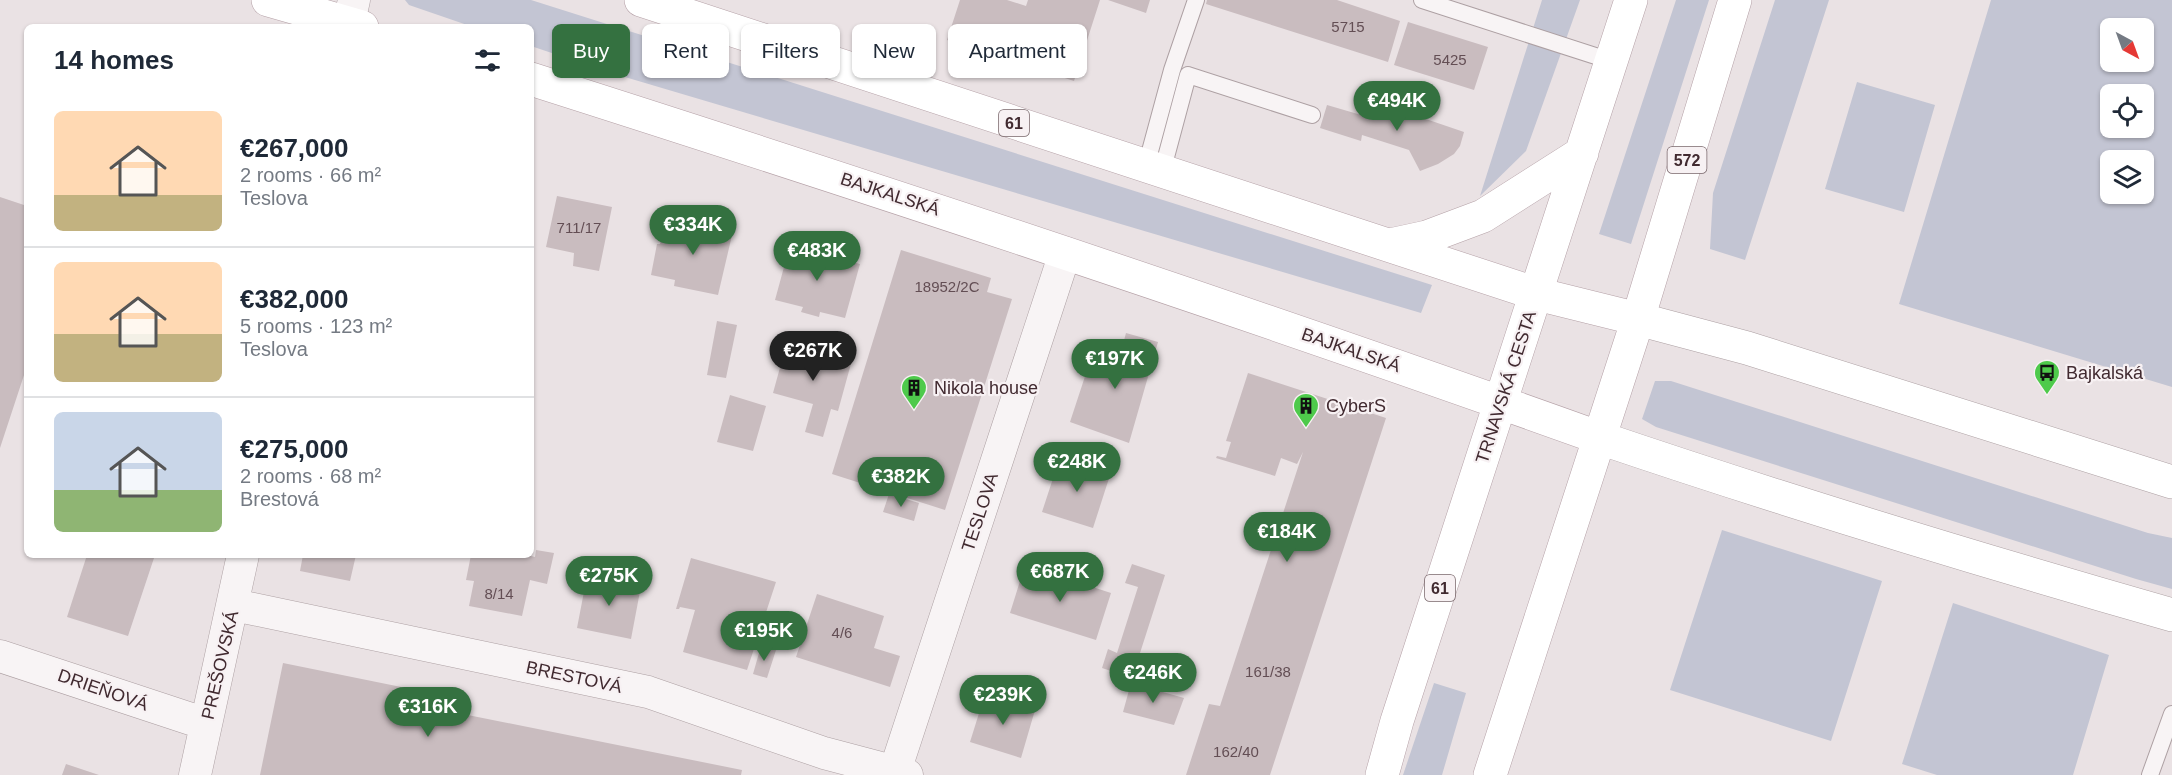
<!DOCTYPE html>
<html lang="en">
<head>
<meta charset="utf-8">
<style>
  body { margin:0; font-family:Arial,sans-serif; background:#f6f6f7; color:#1f2937; height:100vh; display:flex; flex-direction:column; font-size:22px; white-space:nowrap }
  * { box-sizing:border-box; margin:0 }
  p { font-size:20px; color:#747a83 }
  .icon { flex:none; width:33px; height:33px; fill:none; stroke:currentColor; stroke-width:2; stroke-linecap:round; stroke-linejoin:round }
  .map { position:relative; flex:1; overflow:hidden }
  .side { position:absolute; left:24px; top:24px; width:510px; height:534px; display:flex; flex-direction:column; background:#fff; border-radius:9px; box-shadow:0 2px 4px #0004 }
  .side>* { flex:none }
  .hud { position:absolute; left:552px; top:24px; width:570px; height:54px; display:flex; gap:12px }
  .needle { width:39px; rotate:139deg }
  .controls { position:absolute; left:2100px; top:18px; display:grid; gap:12px }
  .controls a { display:grid; place-items:center; width:54px; height:54px; border-radius:9px; background:#fff; box-shadow:0 2px 4px #0004; font-size:30px }
  .price { position:absolute; translate:-50% -51px; padding:0 14px; border-radius:21px; background:#347140; color:#fff; font-size:20px; line-height:39px; filter:drop-shadow(0 2px 3px #0008) }
  .price::after { content:''; position:absolute; left:50%; top:36px; width:18px; height:14px; margin-left:-9px; background:inherit; clip-path:polygon(0 0,100% 0,50% 100%) }
  .price.current { background:#222; color:#fff }
  ul { padding:0; list-style:none }
  li { display:flex; align-items:center; gap:18px; height:150px; padding:0 30px }
  li+li { border-top:2px solid #e0e1e3 }
  li span { display:grid; place-items:center; flex:none; width:168px; height:120px; border-radius:9px; color:#555 }
  li>.icon { margin-inline-start:auto }
  span .icon { width:72px; height:72px; fill:#fffc; stroke-width:1 }
  li b { font-size:26px }
  h2 { display:flex; justify-content:space-between; align-items:center; height:72px; padding:0 30px; font-size:26px }
  .tag { padding:0 21px; border-radius:9px; background:#fff; box-shadow:0 2px 4px #0004; font-size:21px; line-height:54px }
  .tag.current { background:#347140; color:#fff }
  .map>svg:first-child { display:block }
  .green { fill:#c3c5d3; fill-rule:evenodd }
  .building { fill:#c9bcbf }
  .lines { fill:none; stroke-linecap:round; stroke-linejoin:round }
  .service-casing { stroke:#ada0a3; stroke-width:18 }
  .minor-casing { stroke:#ada0a3; stroke-width:33 }
  .secondary-casing { stroke:#ada0a3; stroke-width:34 }
  .primary-casing { stroke:#b5a1a7; stroke-width:34 }
  .service { stroke:#f8f4f5; stroke-width:16 }
  .minor { stroke:#f8f4f5; stroke-width:32 }
  .secondary { stroke:#fff; stroke-width:33 }
  .primary { stroke:#fff; stroke-width:33 }
  .labels { text-anchor:middle; dominant-baseline:central; stroke-width:4.5; stroke-linejoin:round; paint-order:stroke }
  .number-label { font-size:15px; fill:#634e54 }
  .shield { fill:#f7f1f3; stroke:#78666a; stroke-width:1.5 }
  .shield-label { font-size:16px; font-weight:bold; fill:#412a30 }
  .street-label { font-size:18px; fill:#412a30; stroke:#f7f1f3 }
  .poi-label { font-size:18px; fill:#412a30; stroke:#f7f1f3; text-anchor:start }
</style>
</head>
<body>
<div class="map">
<svg width="2172" height="775" viewBox="0 0 2172 775">
  <rect width="100%" height="100%" fill="#eae2e4"/>
  <path class="green" d="M405,0H531L1432,285L1421,313L608,72L531,46V27H473L409,5Z
    M1542,0H1580L1526,151L1480,196Z
    M1676,0H1709L1631,244L1599,234Z
    M1775,0H1829L1745,260L1710,249L1713,193Z
    M1991,0H2172V387L1899,304ZM2110,28H2144V62H2110ZM2110,94H2144V128H2110ZM2110,160H2144V194H2110Z
    M1857,82L1935,105L1904,212L1825,189Z
    M1655,381H1671L2148,533L2172,538V589L2136,579L1656,427L1642,419Z
    M1722,530L1882,581L1831,741L1670,690Z
    M1953,603L2109,655L2073,775H1937L1902,764Z
    M1434,683L1466,693L1442,775H1403Z"/>
  <path class="building" d="M960,0H1007L1026,6L1028,0H1100L1074,81L947,40Z
    M1108,0H1150L1146,13Z
    M1207,0H1337L1400,21L1388,62L1206,4Z
    M1408,22L1488,47L1474,90L1394,65Z
    M1373,101L1464,132L1460,146L1454,154L1438,164L1420,171L1409,150L1362,135L1361,141L1320,128L1327,105L1368,117Z
    M557,196L612,207L599,271L573,266L574,253L546,247Z
    M0,197L27,206V366L0,448Z
    M665,221L687,226V222L733,231L718,295L674,286L675,280L651,275L657,244H660Z
    M790,245L860,264L845,318L820,312L819,317L801,312L803,307L775,300Z
    M901,250L991,278L987,292L1012,299L945,510L832,474Z
    M717,321L737,325L726,378L707,375Z
    M1126,333L1158,342L1129,443L1070,422L1092,355L1118,363Z
    M787,342L852,360L838,411L831,409L823,437L805,432L813,404L773,393Z
    M1248,373L1386,418L1270,775H1186L1209,704L1220,706L1303,452L1297,464L1281,458L1275,476L1216,458L1217,456L1226,458L1231,442L1226,441Z
    M730,395L766,406L753,451L717,442Z
    M1059,460L1085,469L1088,461L1112,469L1093,528L1042,512Z
    M889,494L919,503L914,521L883,512Z
    M536,550L554,553L547,584L530,580L522,616L469,606L474,581L466,580L471,555H527L535,557Z
    M87,555H155L128,636L67,617Z
    M303,555H356L350,581L300,571Z
    M691,558L776,582L747,670L683,652L695,610L680,607L679,609H676Z
    M1132,564L1165,575L1132,678L1102,668L1108,649L1117,653L1138,587L1125,583Z
    M1025,565L1111,593L1096,640L1010,613Z
    M587,576L641,586L631,639L577,628Z
    M817,594L884,616L874,648L900,656L890,687L796,657Z
    M761,646L776,650L767,678L753,674Z
    M283,663L411,689L408,703L742,770L741,775H260Z
    M1131,683L1184,698L1174,725L1123,712Z
    M985,694L1035,710L1021,758L970,742Z
    M66,764L99,775H62Z"/>
  <g class="lines">
    <defs>
      <path id="service" d="M1422,0L1611,61
        M1146,166L1172,70L1196,0
        M1162,172L1188,75L1312,115
        M2150,775L2172,714"/>
      <path id="minor" d="M348,27L354,0
        M234,605L648,692L824,753L907,775
        M0,656L206,724
        M895,771L1065,253
        M195,775L243,555"/>
      <path id="secondary" d="M1638,319L1747,348L2172,482
        M1600,438C1789,502 1980,560 2172,615"/>
      <path id="primary" d="M268,0L362,27
        M641,0L1537,294L1638,319
        M531,79C889,193 1246,311 1600,438
        M1390,245L1427,237L1483,216L1582,153
        M1382,775L1397,721L1631,0
        M1490,775L1638,319L1735,0"/>
    </defs>
    <use href="#service" class="service-casing"/>
    <use href="#minor" class="minor-casing"/>
    <use href="#secondary" class="secondary-casing"/>
    <use href="#primary" class="primary-casing"/>
    <use href="#service" class="service"/>
    <use href="#minor" class="minor"/>
    <use href="#secondary" class="secondary"/>
    <use href="#primary" class="primary"/>
  </g>
  <defs>
    <symbol id="bus-pin" viewBox="-11 -11 22 30"><path d="M0 17L-7.5 6A9.5 9.5 0 1 1 7.5 6Z" fill="#4eca4b" stroke="#f7f1f3"/><path d="M-5-6H5V4H4V6H2V4H-2V6H-4V4H-5ZM-3.5-4V0h7V-4ZM-3.5 1.2v1.5H-2V1.2ZM2 1.2v1.5H3.5V1.2Z" fill="#111"/></symbol>
    <symbol id="building-pin" viewBox="-11 -11 22 30"><path d="M0 17L-7.5 6A9.5 9.5 0 1 1 7.5 6Z" fill="#4eca4b" stroke="#f7f1f3"/><path d="M-4-6H4V6H1V3H-1V6H-4ZM-2.5-4.3h1.7v1.8h-1.7ZM.8-4.3h1.7v1.8H.8ZM-2.5-1h1.7V.8h-1.7ZM.8-1h1.7V.8H.8Z" fill="#111"/></symbol>
  </defs>
  <g fill-rule="evenodd">
    <use href="#bus-pin" x="2032" y="358" width="30" height="40"/>
    <use href="#building-pin" x="899" y="373" width="30" height="40"/>
    <use href="#building-pin" x="1291" y="391" width="30" height="40"/>
  </g>
  <g class="labels">
    <g class="number-label">
      <text x="1348" y="26">5715</text>
      <text x="1450" y="59">5425</text>
      <text x="579" y="227">711/17</text>
      <text x="947" y="286">18952/2C</text>
      <text x="499" y="593">8/14</text>
      <text x="842" y="632">4/6</text>
      <text x="1268" y="671">161/38</text>
      <text x="1236" y="751">162/40</text>
    </g>
    <g class="shield">
      <rect x="999" y="110" width="30" height="26" rx="4.5"/>
      <rect x="1667.5" y="147" width="39" height="26" rx="4.5"/>
      <rect x="1425" y="575" width="30" height="26" rx="4.5"/>
    </g>
    <g class="shield-label">
      <text x="1014" y="123">61</text>
      <text x="1687" y="160">572</text>
      <text x="1440" y="588">61</text>
    </g>
    <g class="street-label">
      <text transform="translate(890 194) rotate(18)">BAJKALSKÁ</text>
      <text transform="translate(1351 350) rotate(19)">BAJKALSKÁ</text>
      <text transform="translate(1506 387) rotate(-72)">TRNAVSKÁ CESTA</text>
      <text transform="translate(980 512) rotate(-72)">TESLOVA</text>
      <text transform="translate(220 665) rotate(-77)">PREŠOVSKÁ</text>
      <text transform="translate(574 677) rotate(12)">BRESTOVÁ</text>
      <text transform="translate(103 690) rotate(19)">DRIEŇOVÁ</text>
    </g>
    <g class="poi-label">
      <text x="2066" y="373">Bajkalská</text>
      <text x="934" y="388">Nikola house</text>
      <text x="1326" y="406">CyberS</text>
    </g>
  </g>
</svg>
<div class="controls">
<a><svg class="needle" viewBox="-14 -14 28 28"><path d="M0-13l5 13h-10z" fill="#e53935"/><path d="M0 13l5-13h-10z" fill="#747a83"/></svg></a>
<a><svg class="icon" aria-label="locate" viewBox="0 0 24 24"><circle cx="12" cy="12" r="6"/><path d="M12 2v4M12 18v4M2 12h4M18 12h4"/></svg></a>
<a><svg class="icon" aria-label="layers" viewBox="0 0 24 24"><path d="M12 4l9 5-9 5-9-5zM3 14l9 5 9-5"/></svg></a>
</div>
<b class="price" style="left:1397px;top:132px">€494K</b>
<b class="price" style="left:693px;top:256px">€334K</b>
<b class="price" style="left:817px;top:282px">€483K</b>
<b class="price current" style="left:813px;top:382px">€267K</b>
<b class="price" style="left:1115px;top:390px">€197K</b>
<b class="price" style="left:1077px;top:493px">€248K</b>
<b class="price" style="left:901px;top:508px">€382K</b>
<b class="price" style="left:1287px;top:563px">€184K</b>
<b class="price" style="left:1060px;top:603px">€687K</b>
<b class="price" style="left:609px;top:607px">€275K</b>
<b class="price" style="left:764px;top:662px">€195K</b>
<b class="price" style="left:1153px;top:704px">€246K</b>
<b class="price" style="left:1003px;top:726px">€239K</b>
<b class="price" style="left:428px;top:738px">€316K</b>
<div class="hud">
<a class="tag current">Buy</a>
<a class="tag">Rent</a>
<a class="tag">Filters</a>
<a class="tag">New</a>
<a class="tag">Apartment</a>
</div>
<section class="side">
<h2>14 homes<svg class="icon" aria-label="filters" viewBox="0 0 24 24"><path d="M4 7h16M4 17h16"/><circle cx="9" cy="7" r="2"/><circle cx="15" cy="17" r="2"/></svg></h2>
<ul>
<li><span style="background:linear-gradient(#ffd9b3 70%,#c2b280 0)"><svg class="icon" aria-label="home" viewBox="0 0 24 24"><path d="M3 11l9-7 9 7M6 9v11h12V9"/></svg></span><div><b>€267,000</b><p>2 rooms · 66 m²</p><p>Teslova</p></div></li>
<li><span style="background:linear-gradient(#ffd9b3 60%,#c2b280 0)"><svg class="icon" aria-label="home" viewBox="0 0 24 24"><path d="M3 11l9-7 9 7M6 9v11h12V9"/></svg></span><div><b>€382,000</b><p>5 rooms · 123 m²</p><p>Teslova</p></div></li>
<li><span style="background:linear-gradient(#c9d6e8 65%,#8fb573 0)"><svg class="icon" aria-label="home" viewBox="0 0 24 24"><path d="M3 11l9-7 9 7M6 9v11h12V9"/></svg></span><div><b>€275,000</b><p>2 rooms · 68 m²</p><p>Brestová</p></div></li>
</ul>
</section>
</div>
</body>
</html>
